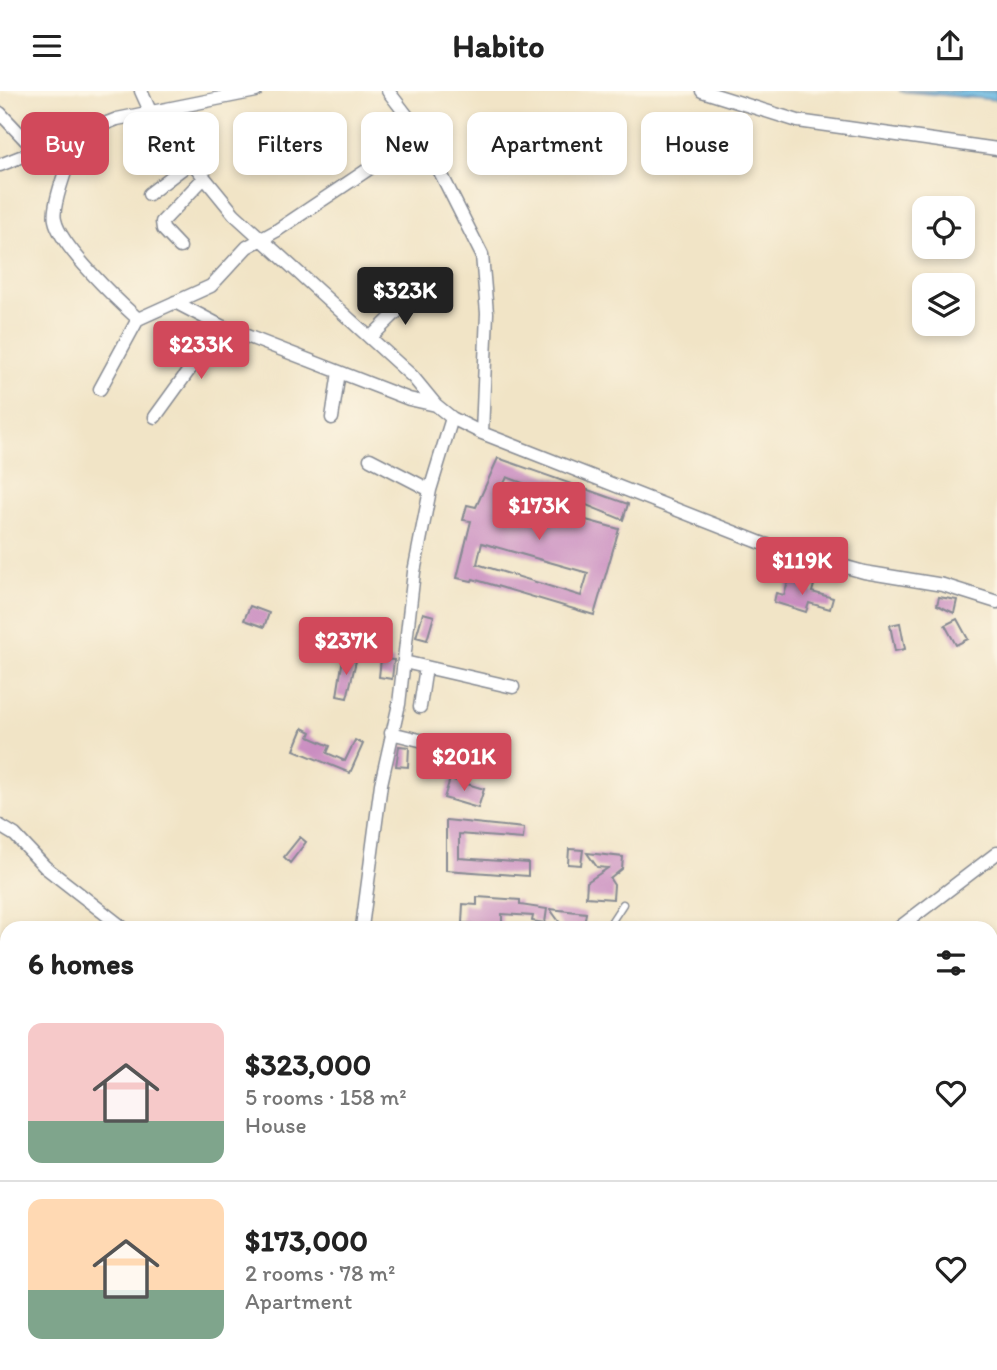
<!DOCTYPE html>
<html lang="en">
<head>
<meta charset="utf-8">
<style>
  body { margin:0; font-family:Itim,sans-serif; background:#f6f6f6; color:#222; height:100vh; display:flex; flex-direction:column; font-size:26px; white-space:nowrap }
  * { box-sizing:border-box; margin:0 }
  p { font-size:23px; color:#767676 }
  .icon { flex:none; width:38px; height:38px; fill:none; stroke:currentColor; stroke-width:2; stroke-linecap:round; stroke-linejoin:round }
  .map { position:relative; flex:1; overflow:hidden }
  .sheet { position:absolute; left:0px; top:830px; width:998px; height:450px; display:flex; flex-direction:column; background:#fff; border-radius:21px 21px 0 0; box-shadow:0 4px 10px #0003 }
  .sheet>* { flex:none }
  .hud { position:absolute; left:21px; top:21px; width:956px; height:63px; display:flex; gap:14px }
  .tools { position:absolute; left:912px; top:105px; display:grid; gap:14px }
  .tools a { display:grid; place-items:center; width:63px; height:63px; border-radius:14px; background:#fff; box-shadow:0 4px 10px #0003; font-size:35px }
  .price { position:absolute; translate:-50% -60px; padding:0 16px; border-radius:7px; background:#d1495b; color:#fff; font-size:23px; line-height:46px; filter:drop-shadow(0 2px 4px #0008) }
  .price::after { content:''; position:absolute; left:50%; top:42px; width:21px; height:16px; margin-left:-10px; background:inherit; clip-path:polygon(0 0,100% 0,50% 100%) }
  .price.current { background:#222; color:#fff }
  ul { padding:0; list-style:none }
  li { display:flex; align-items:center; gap:21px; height:175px; padding:0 28px }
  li+li { border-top:2px solid #e0e0e0 }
  li span { display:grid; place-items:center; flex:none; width:196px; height:140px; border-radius:14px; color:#555 }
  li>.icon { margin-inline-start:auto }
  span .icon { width:84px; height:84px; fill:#fffc; stroke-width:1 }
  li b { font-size:30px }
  h2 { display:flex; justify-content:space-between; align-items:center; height:84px; padding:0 28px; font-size:30px }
  .pill { padding:0 24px; border-radius:14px; background:#fff; box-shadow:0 4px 10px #0003; font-size:24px; line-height:63px }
  .pill.current { background:#d1495b; color:#fff }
  header { display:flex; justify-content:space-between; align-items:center; height:91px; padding:0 28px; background:#fff; font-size:32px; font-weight:800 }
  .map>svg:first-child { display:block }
  .water { fill:#67b8e2; stroke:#4174a0; stroke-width:2 }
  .building { fill:#ca8ec1; fill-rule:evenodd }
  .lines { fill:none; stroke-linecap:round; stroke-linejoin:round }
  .service-casing { stroke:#868a92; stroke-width:9 }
  .minor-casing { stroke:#868a92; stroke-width:15 }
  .service { stroke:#fff; stroke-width:6 }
  .minor { stroke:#fff; stroke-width:12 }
</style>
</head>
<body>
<header><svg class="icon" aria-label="menu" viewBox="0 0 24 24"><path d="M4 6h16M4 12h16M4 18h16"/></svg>Habito<svg class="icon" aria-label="share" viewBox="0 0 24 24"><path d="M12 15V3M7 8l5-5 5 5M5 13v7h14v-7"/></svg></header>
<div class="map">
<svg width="997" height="1279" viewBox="0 0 997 1279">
  <rect width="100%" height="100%" fill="#fcf5e5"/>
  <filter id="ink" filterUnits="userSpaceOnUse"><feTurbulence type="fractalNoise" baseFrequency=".0143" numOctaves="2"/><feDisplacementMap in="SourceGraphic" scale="14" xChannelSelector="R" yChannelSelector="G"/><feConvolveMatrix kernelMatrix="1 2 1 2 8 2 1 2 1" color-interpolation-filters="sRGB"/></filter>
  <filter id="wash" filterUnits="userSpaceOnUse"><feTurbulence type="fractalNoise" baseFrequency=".00686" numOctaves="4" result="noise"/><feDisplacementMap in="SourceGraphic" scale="28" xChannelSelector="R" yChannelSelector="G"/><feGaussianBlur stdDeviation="1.57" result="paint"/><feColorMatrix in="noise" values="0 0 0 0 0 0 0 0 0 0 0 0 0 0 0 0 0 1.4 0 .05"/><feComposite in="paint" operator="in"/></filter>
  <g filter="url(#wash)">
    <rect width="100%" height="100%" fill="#f1e4c6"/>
    <path class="water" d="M899,0H997V9Z"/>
    <g id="blocks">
      <path class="building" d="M498,367L628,413L623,429L555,401L554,404L507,386L498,405L619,438L594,524L473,488L472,490L457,487L471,430L463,429L467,414L476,416ZM482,452L588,482L581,505L477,473Z
        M789,489L814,494L812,501L833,507L830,518L809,512L806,521L774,511L776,502L784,504Z
        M939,506L957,509L954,522L937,514Z
        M250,515L269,522L264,536L244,529Z
        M423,522L434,525L427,549L416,546Z
        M957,528L968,548L956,554L945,534Z
        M900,532L905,558L895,560L890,534Z
        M343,567L356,570L347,607L337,605Z
        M381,568L394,569L392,588L379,586Z
        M303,637L311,641L309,646L330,655L327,662L345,670L355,649L363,653L350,682L294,659Z
        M399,655L409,656L408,676L396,675Z
        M450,688L484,698L478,717L444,707Z
        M446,729L524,737L523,748L459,743V767L528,772V785L446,779Z
        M300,746L306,751L290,772L284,766Z
        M569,758L583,759L581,774L568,773Z
        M587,762L623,766L622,778L610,788L614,794L613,808L586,806L587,791L608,777L597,776Z
        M477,806L520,809V814L547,818L545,832L532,830L533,825L502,823V835L462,832L463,813L477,814Z
        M550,818L586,822L584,834L563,836Z"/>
    </g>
  </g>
  <g filter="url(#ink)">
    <use href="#blocks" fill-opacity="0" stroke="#868a92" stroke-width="2"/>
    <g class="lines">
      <defs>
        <path id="service" d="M608,836L623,813"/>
        <path id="minor" d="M141,0L150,20L234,123L413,286L436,314L452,327L482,342L764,453L864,481L943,494L997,511
          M388,0L421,43L482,164L487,222L482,342
          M702,0L798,30L997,58
          M0,22L34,58
          M80,41C73,59 51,113 55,129C60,155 118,210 138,228
          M0,74L117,28L256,0
          M149,103L191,71
          M180,156L163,138L162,131L203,88
          M175,211L221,235L409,308L436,314
          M370,247L417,201
          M100,298L138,228L211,195L247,156L276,140L421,43
          M155,326L221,235
          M332,327L339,281
          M370,368L430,399
          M404,571L513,596
          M420,616L426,576
          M391,642L489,666
          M0,735L15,744L45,776L122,836
          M362,836L381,693L399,613L414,481L430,399L452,327
          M900,836L997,762
          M990,1116L997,1117
          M347,1272L348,1279
          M463,1272L466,1279
          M962,1272L963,1279
          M310,1279L321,1272"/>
      </defs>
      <use href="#service" class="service-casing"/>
      <use href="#minor" class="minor-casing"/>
      <use href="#service" class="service"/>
      <use href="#minor" class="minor"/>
    </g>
  </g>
</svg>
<div class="tools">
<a><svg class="icon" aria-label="locate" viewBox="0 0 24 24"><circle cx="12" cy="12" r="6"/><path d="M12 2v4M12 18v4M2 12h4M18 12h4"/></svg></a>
<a><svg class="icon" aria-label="layers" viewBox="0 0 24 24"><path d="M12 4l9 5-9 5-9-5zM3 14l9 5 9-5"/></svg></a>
</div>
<b class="price current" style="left:405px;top:236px">$323K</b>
<b class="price" style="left:201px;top:290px">$233K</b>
<b class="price" style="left:539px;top:451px">$173K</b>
<b class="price" style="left:802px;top:506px">$119K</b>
<b class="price" style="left:346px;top:586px">$237K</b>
<b class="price" style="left:464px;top:702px">$201K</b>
<div class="hud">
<a class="pill current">Buy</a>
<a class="pill">Rent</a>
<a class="pill">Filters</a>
<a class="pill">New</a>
<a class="pill">Apartment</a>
<a class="pill">House</a>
</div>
<section class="sheet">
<h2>6 homes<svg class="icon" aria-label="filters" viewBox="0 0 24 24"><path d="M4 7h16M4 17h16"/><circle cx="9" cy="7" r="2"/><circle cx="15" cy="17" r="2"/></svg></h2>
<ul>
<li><span style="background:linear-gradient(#f6c9c9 70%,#7fa58c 0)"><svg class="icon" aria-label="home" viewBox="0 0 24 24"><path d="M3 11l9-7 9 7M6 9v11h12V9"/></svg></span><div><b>$323,000</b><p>5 rooms · 158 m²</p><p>House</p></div><svg class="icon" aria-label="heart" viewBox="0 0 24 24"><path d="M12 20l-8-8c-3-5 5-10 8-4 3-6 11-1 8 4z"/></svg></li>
<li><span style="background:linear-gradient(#ffd9b3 65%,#7fa58c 0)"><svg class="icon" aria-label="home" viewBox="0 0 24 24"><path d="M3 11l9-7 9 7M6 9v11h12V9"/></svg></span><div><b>$173,000</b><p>2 rooms · 78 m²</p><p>Apartment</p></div><svg class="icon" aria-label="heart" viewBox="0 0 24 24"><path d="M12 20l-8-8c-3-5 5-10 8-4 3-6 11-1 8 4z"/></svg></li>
</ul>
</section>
</div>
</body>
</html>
